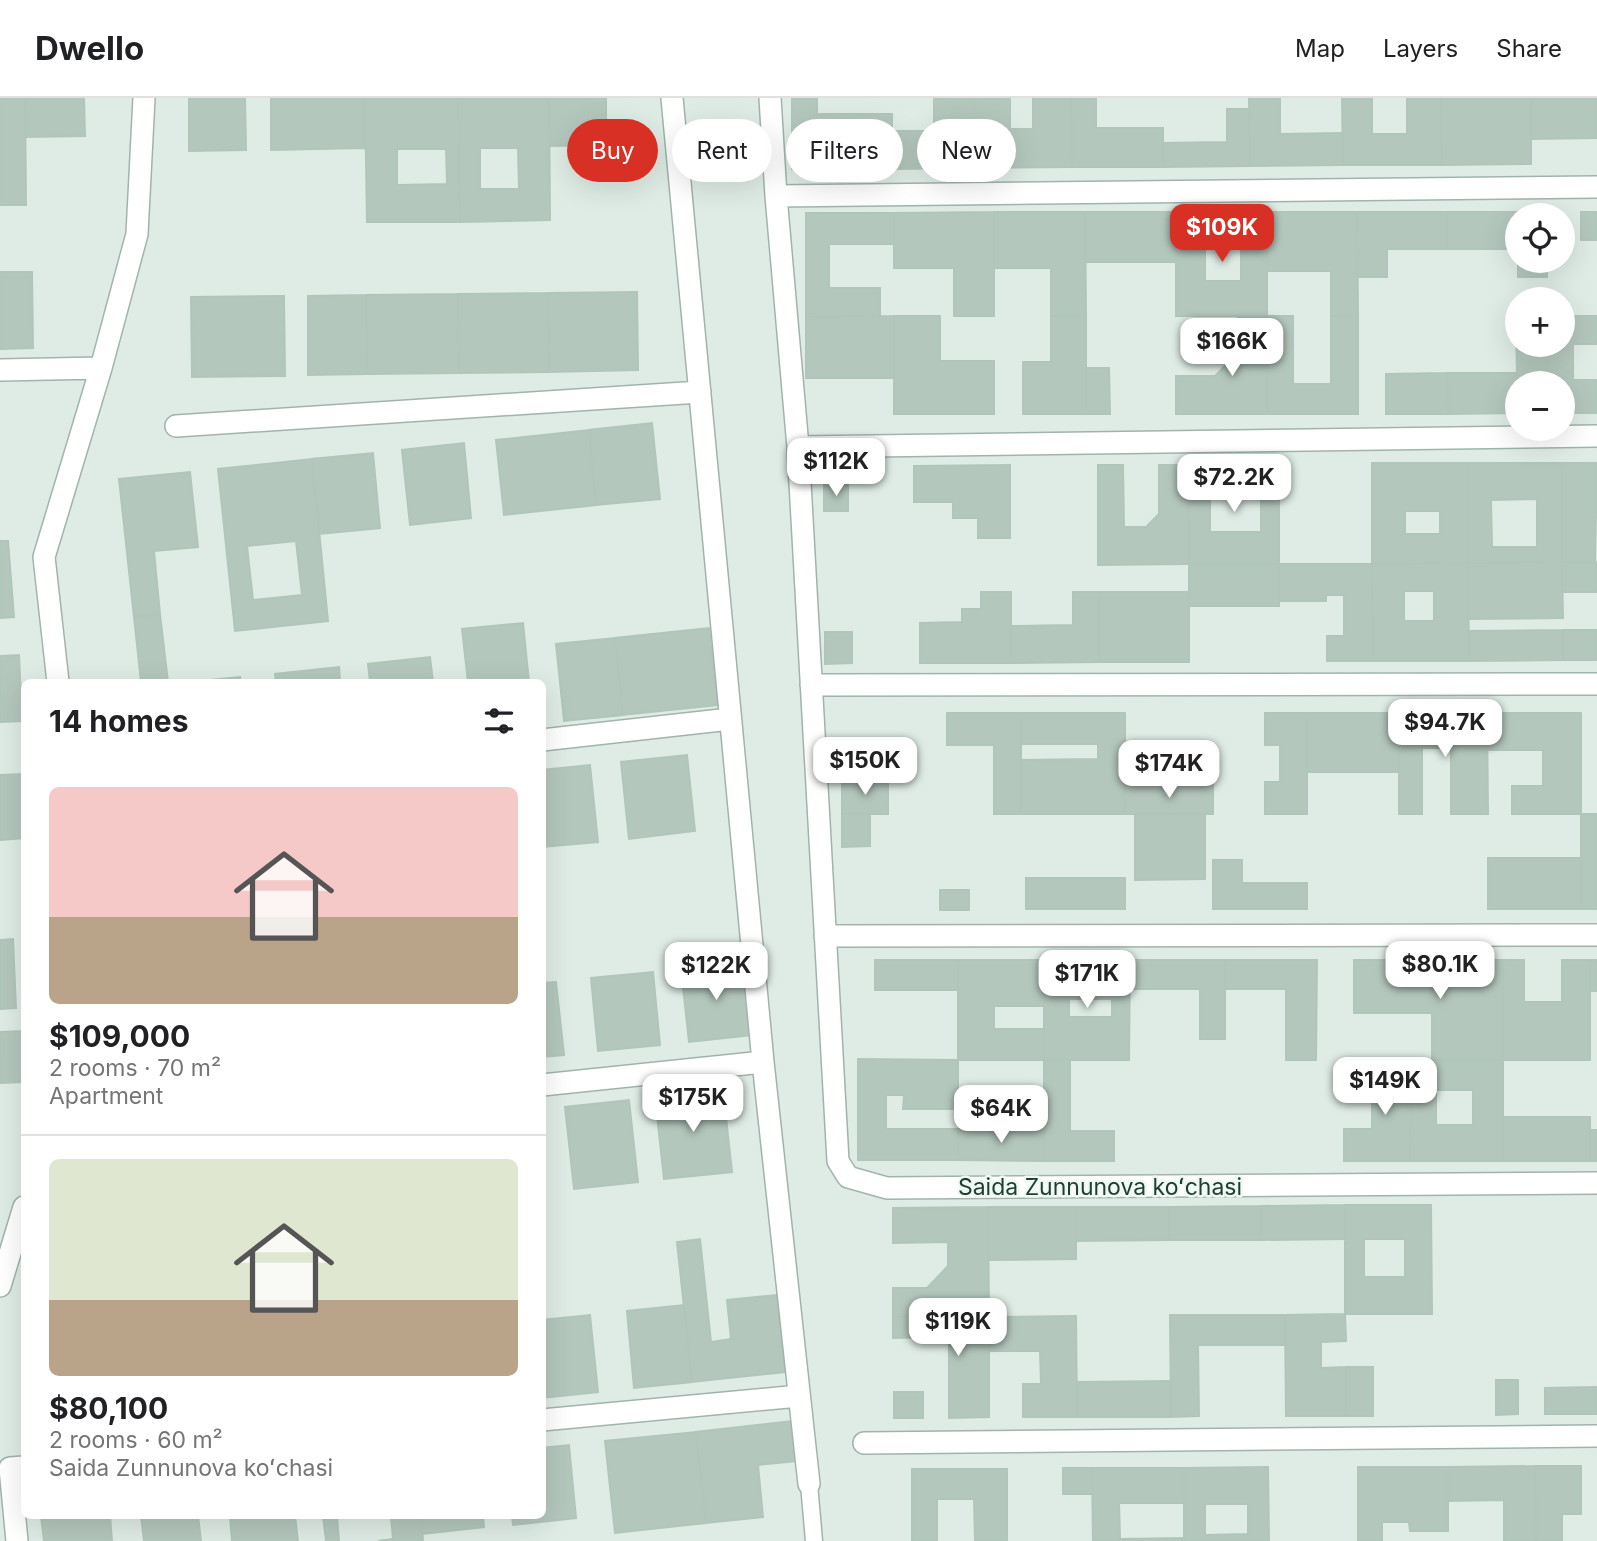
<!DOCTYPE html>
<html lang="en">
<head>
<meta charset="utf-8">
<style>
  body { margin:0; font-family:Inter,sans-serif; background:#f2f2f2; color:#202124; height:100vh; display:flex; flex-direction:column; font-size:26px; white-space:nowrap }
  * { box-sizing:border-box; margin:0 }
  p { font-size:23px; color:#757577 }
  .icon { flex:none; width:38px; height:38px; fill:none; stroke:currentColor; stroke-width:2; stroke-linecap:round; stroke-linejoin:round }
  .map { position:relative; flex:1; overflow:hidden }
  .side { position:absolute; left:21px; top:581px; width:525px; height:840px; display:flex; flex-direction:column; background:#fff; border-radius:10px; box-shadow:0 7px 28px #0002 }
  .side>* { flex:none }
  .hud { position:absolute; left:567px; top:21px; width:665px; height:63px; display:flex; gap:14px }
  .fabs { position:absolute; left:1505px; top:105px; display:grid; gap:14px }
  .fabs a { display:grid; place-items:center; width:70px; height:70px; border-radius:50%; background:#fff; box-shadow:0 7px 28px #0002; font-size:35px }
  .price { position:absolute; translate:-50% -60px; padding:0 16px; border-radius:14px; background:#fff; color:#222; font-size:23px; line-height:46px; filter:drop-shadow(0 2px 4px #0008) }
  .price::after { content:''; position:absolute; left:50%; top:42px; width:21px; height:16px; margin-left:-10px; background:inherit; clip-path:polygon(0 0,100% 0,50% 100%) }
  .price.active { background:#d93025; color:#fff }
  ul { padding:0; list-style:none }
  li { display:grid; align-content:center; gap:14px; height:371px; padding:0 28px }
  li+li { border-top:2px solid #e0e0e0 }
  li span { display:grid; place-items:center; height:217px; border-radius:10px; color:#555 }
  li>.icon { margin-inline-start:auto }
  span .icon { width:126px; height:126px; fill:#fffc; stroke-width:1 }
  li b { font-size:30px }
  h2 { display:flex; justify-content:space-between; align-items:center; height:84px; padding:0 28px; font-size:30px }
  .pill { padding:0 24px; border-radius:32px; background:#fff; box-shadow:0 7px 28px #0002; font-size:24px; line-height:63px }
  .pill.active { background:#d93025; color:#fff }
  header { display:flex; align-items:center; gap:42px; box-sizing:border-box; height:98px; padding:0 35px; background:#fff; border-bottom:2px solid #e0e0e0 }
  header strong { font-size:33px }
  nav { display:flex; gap:38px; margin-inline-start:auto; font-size:24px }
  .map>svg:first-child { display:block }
  .building { fill:#b4c7bd; stroke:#b1c6ba; stroke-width:2; fill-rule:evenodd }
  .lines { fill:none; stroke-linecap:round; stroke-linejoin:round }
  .service-casing { stroke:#a1b4ab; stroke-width:19 }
  .minor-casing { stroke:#a1b4ab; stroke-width:24 }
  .service { stroke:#fff; stroke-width:16 }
  .minor { stroke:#fff; stroke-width:21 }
  .labels { text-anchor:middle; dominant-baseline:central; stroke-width:5; stroke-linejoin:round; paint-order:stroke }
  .street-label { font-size:23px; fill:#1e3e31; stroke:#f0f8f3 }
</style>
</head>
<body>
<header>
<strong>Dwello</strong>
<nav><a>Map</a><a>Layers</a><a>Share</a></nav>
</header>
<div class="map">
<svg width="1597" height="1443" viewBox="0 0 1597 1443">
  <rect width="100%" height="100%" fill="#dfece5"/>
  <path class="building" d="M0,0H25L26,107H0Z
    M25,0H84L85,38L26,39Z
    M189,0H245L246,52L189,53Z
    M271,0H363L364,50L271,52Z
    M365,0H458L460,124H367ZM397,51H446L447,86L397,87Z
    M458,0H549L550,122L460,124ZM480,50H518L519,91H480Z
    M549,0H606V47L550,48Z
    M792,0H817V16H892V71H792Z
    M934,0H974V70L892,71V33H934Z
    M974,0H1010V31H1033V0H1071L1072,69L974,70Z
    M1071,0H1096V30H1163V69H1072Z
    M1249,0H1280V36L1343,35V67L1250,68Z
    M1342,0H1372V36H1407V0H1441L1442,67H1343Z
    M1441,0H1531V66L1442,67Z
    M1531,0H1597V40L1531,41Z
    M1227,11H1250V68L1163,69V45L1227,44Z
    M994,114V218H954V170H894V115Z
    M994,114H1085L1086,218H1051V170H994Z
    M1085,114H1176V164H1085Z
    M1176,114H1267V218H1176ZM1205,146H1241V183H1205Z
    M1267,114H1357L1358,218H1331V173H1267Z
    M1357,114H1447V151H1387V179H1358Z
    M1447,114H1547V117H1517V151H1447Z
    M1581,114H1597V142H1581Z
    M806,115H894V146H829V190H880V218L806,219Z
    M1518,163H1547V179H1518Z
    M0,174H32L33,250L0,251Z
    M637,194L638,272L549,274L548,195Z
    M548,195L549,274L459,275L458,196Z
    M458,196L459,275L367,276L366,197Z
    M366,197L367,276L308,277V198Z
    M284,198L285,278L192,279L191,199Z
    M894,218V280H806V219Z
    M894,218H940V263H994V316H894Z
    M1051,218H1086V316H1023V264H1051Z
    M1238,218H1267V316H1176V278H1215L1238,255Z
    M1267,218H1293V286H1331V218H1358V316H1267Z
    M1563,218H1597V246H1573V282H1597V315H1563V285H1547V247H1563Z
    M1516,228L1517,247H1547V285H1517V315L1448,316L1447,275H1517Z
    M1086,270H1109L1110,316H1086Z
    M1447,275L1448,316H1386V276Z
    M652,325L660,401L596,407L589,332Z
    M589,332L596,407L504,417L496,342Z
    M464,345L471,420L410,427L402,352Z
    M373,355L380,430L319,436L312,361Z
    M312,361L328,523L235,533L218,371ZM296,443L302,497L253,502L247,448Z
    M1372,365H1468V465L1372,466ZM1405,413H1440V436H1405Z
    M1468,365H1562V464L1468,465ZM1537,401V449H1492L1491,402Z
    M1562,365H1597L1595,464H1562Z
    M1279,366V466H1189L1188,367ZM1210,394H1261V434H1210Z
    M1010,367V440H978V420H953V404H914V368Z
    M1098,367H1123L1124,429H1146L1159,416V367H1188L1189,466L1098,467Z
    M190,374L198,449L154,453L160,516L134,519L119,381Z
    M848,386V413H824V387Z
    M0,443H8L14,519L0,520Z
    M1562,464H1597V494H1562Z
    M1562,464L1563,520L1468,521V465Z
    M1468,465L1469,563H1373L1372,466ZM1404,493H1434V523H1404Z
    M1189,466H1279V508H1189Z
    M1279,466H1372L1373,563H1327V538H1344V497H1326V503H1279Z
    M981,494H1011V565H920V525L962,524V511H981Z
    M1073,494H1099V564L1011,565V528L1073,527Z
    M1099,494H1189V564H1099Z
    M160,516L168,584H141L134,519Z
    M523,525L529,584H468L462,531Z
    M709,530L717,607L623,617L615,540Z
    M1563,532H1597V562H1563Z
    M1563,532V562L1469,563V533Z
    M825,534H852V565L825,566Z
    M615,540L623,617L564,623L556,546Z
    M19,557L22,623L0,624V558Z
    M430,559L433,584H370L368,566Z
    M339,569L340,584H276L275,576Z
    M240,579V584H189Z
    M947,615H1021V716H994V647H947Z
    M1021,615H1125V716H1021V662L1098,661V646H1021Z
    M1265,615H1307V716H1265V684H1280V647H1265Z
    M1307,615H1399V674H1307Z
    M1399,615H1487L1488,716H1451V650H1422V716H1399Z
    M1487,615H1581V716H1512V688H1543V652H1487Z
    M687,657L695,733L629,741L621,664Z
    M590,667L598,744L542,749V672Z
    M24,676V740L0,742V677Z
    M842,682H888V716H842Z
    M1125,687H1213V716H1125Z
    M842,716H870V748L842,749Z
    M1135,716H1205V781L1135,782Z
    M1581,716H1597V811H1581Z
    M1488,760H1581V811H1488Z
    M1213,762H1242V785H1307V811H1213Z
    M1026,780H1125V811H1026Z
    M940,792H969V812H940Z
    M13,841L16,910L0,911V842Z
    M875,862H958V892H875Z
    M958,862H1044V908H994V931H1044V962H958Z
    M1044,862H1130L1129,962H1044ZM1069,901H1112V919H1069Z
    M1130,862H1225V941H1200V891H1130Z
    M1225,862H1317L1316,962H1286V891H1225Z
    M1354,862H1503V962H1432V915H1354Z
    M1503,862H1524V904H1562V862H1590V962H1503Z
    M1590,862H1597V893H1590Z
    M744,864L752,937L689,944L681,871Z
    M653,874L660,947L598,953L591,880Z
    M556,884L564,957L542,959V885Z
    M24,933V984L1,985L0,934Z
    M858,961L958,962V1011H903L904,997H886V1031H958V1062H858Z
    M1044,962H1070V1033H1114V1063H1044Z
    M1372,962H1411L1410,1063H1344V1031H1372Z
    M1411,962H1503V1063H1410ZM1436,992H1473V1027H1436Z
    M723,992L732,1074L664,1081L655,999Z
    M629,1002L638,1084L574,1091L565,1009Z
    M1503,1019H1590V1063H1503Z
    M958,1031H1044V1063L958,1062Z
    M1590,1032H1597V1063H1590Z
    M1345,1107H1431L1432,1216H1345ZM1364,1141H1405V1179H1364Z
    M1345,1107V1141L1261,1142V1108Z
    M1261,1108V1142H1169V1109Z
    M988,1109H1076V1161L988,1162Z
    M988,1109L989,1219H893V1190H927L948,1168V1144L893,1145V1110Z
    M1076,1109H1169V1142L1076,1143Z
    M700,1141L711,1244L731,1241L727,1202L777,1197L785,1274L692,1284L677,1144Z
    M684,1207L692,1284L634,1290L627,1213Z
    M1345,1216L1346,1243L1321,1244V1270L1346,1269V1318H1286L1285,1217Z
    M590,1217L598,1294L542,1300V1222Z
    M1170,1217H1285V1247H1198L1199,1318L1171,1319Z
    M1076,1218L1077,1319H1023V1286H1041L1040,1253H989V1219Z
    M893,1219H989V1319L949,1320V1239L893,1240Z
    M1346,1269H1373V1318H1346Z
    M1496,1282H1518V1316L1496,1317Z
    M1171,1283V1319H1077V1284Z
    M1597,1289V1316H1545V1290Z
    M894,1294H923V1320H894Z
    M792,1323L796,1363L758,1367L763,1419L706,1425L696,1334Z
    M696,1334L706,1425L615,1435L605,1343Z
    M569,1347L576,1420L513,1427L512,1418H542V1350Z
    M1535,1368L1536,1443H1504V1402L1448,1403V1369Z
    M1535,1368H1581V1416H1562V1443H1536Z
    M1268,1369L1269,1443H1184V1370ZM1205,1406H1248V1436L1205,1437Z
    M1358,1369H1448V1433H1410L1409,1424H1382V1443H1358Z
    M1063,1370H1092V1396H1063Z
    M1092,1370H1184V1405H1119L1120,1441L1184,1440V1443H1093Z
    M912,1371H1007V1443H975L974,1401H937V1443H912Z
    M41,1418H110L112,1443H44Z
    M141,1418H198L201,1443H144Z
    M230,1418H295L298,1443H232Z
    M323,1418H337L339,1443H326Z
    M391,1418H421L423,1443H378L393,1441Z
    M421,1418H483L484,1429L423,1436Z"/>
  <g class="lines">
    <defs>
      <path id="service" d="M809,1386L814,1443"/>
      <path id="minor" d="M672,0L763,964L809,1386
        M770,0L776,98L1597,89
        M776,98L798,349L838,1063L848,1079L887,1090L1597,1085
        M0,272L101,270
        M176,328L700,294
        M798,349L1597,338
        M58,584L44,459L101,270L137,136L144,0
        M811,587L1597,586
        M542,642L730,621
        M825,838L1597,837
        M542,987L763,964
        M0,1188L24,1109
        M542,1322L799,1298
        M864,1345L1597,1338
        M17,1443L10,1370L24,1369"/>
    </defs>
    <use href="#service" class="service-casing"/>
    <use href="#minor" class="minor-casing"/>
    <use href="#service" class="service"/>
    <use href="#minor" class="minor"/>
  </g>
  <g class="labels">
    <g class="street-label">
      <text x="1100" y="1089">Saida Zunnunova koʻchasi</text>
    </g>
  </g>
</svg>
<div class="fabs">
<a><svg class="icon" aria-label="locate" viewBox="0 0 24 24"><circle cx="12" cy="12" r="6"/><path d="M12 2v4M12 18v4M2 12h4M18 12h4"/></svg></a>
<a>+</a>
<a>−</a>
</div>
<b class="price active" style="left:1222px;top:166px">$109K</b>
<b class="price" style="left:1232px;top:280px">$166K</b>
<b class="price" style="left:836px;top:400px">$112K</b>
<b class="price" style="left:1234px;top:416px">$72.2K</b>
<b class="price" style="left:1445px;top:661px">$94.7K</b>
<b class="price" style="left:865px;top:699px">$150K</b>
<b class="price" style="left:1169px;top:702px">$174K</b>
<b class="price" style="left:1440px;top:903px">$80.1K</b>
<b class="price" style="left:716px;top:904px">$122K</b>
<b class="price" style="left:1087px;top:912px">$171K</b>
<b class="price" style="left:1385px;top:1019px">$149K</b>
<b class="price" style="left:693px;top:1036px">$175K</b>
<b class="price" style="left:1001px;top:1047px">$64K</b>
<b class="price" style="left:958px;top:1260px">$119K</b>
<div class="hud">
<a class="pill active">Buy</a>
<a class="pill">Rent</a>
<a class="pill">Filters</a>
<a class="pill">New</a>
</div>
<section class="side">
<h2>14 homes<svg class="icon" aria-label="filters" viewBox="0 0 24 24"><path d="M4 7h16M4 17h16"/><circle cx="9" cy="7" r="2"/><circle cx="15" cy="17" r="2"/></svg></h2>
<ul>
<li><span style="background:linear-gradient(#f6c9c9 60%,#b9a48a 0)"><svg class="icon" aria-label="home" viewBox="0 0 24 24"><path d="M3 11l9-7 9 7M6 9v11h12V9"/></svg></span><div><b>$109,000</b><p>2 rooms · 70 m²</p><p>Apartment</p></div></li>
<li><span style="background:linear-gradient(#dfe7d0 65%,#b9a48a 0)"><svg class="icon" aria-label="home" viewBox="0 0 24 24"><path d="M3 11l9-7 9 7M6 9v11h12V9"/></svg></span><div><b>$80,100</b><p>2 rooms · 60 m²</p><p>Saida Zunnunova koʻchasi</p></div></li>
</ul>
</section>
</div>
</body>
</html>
